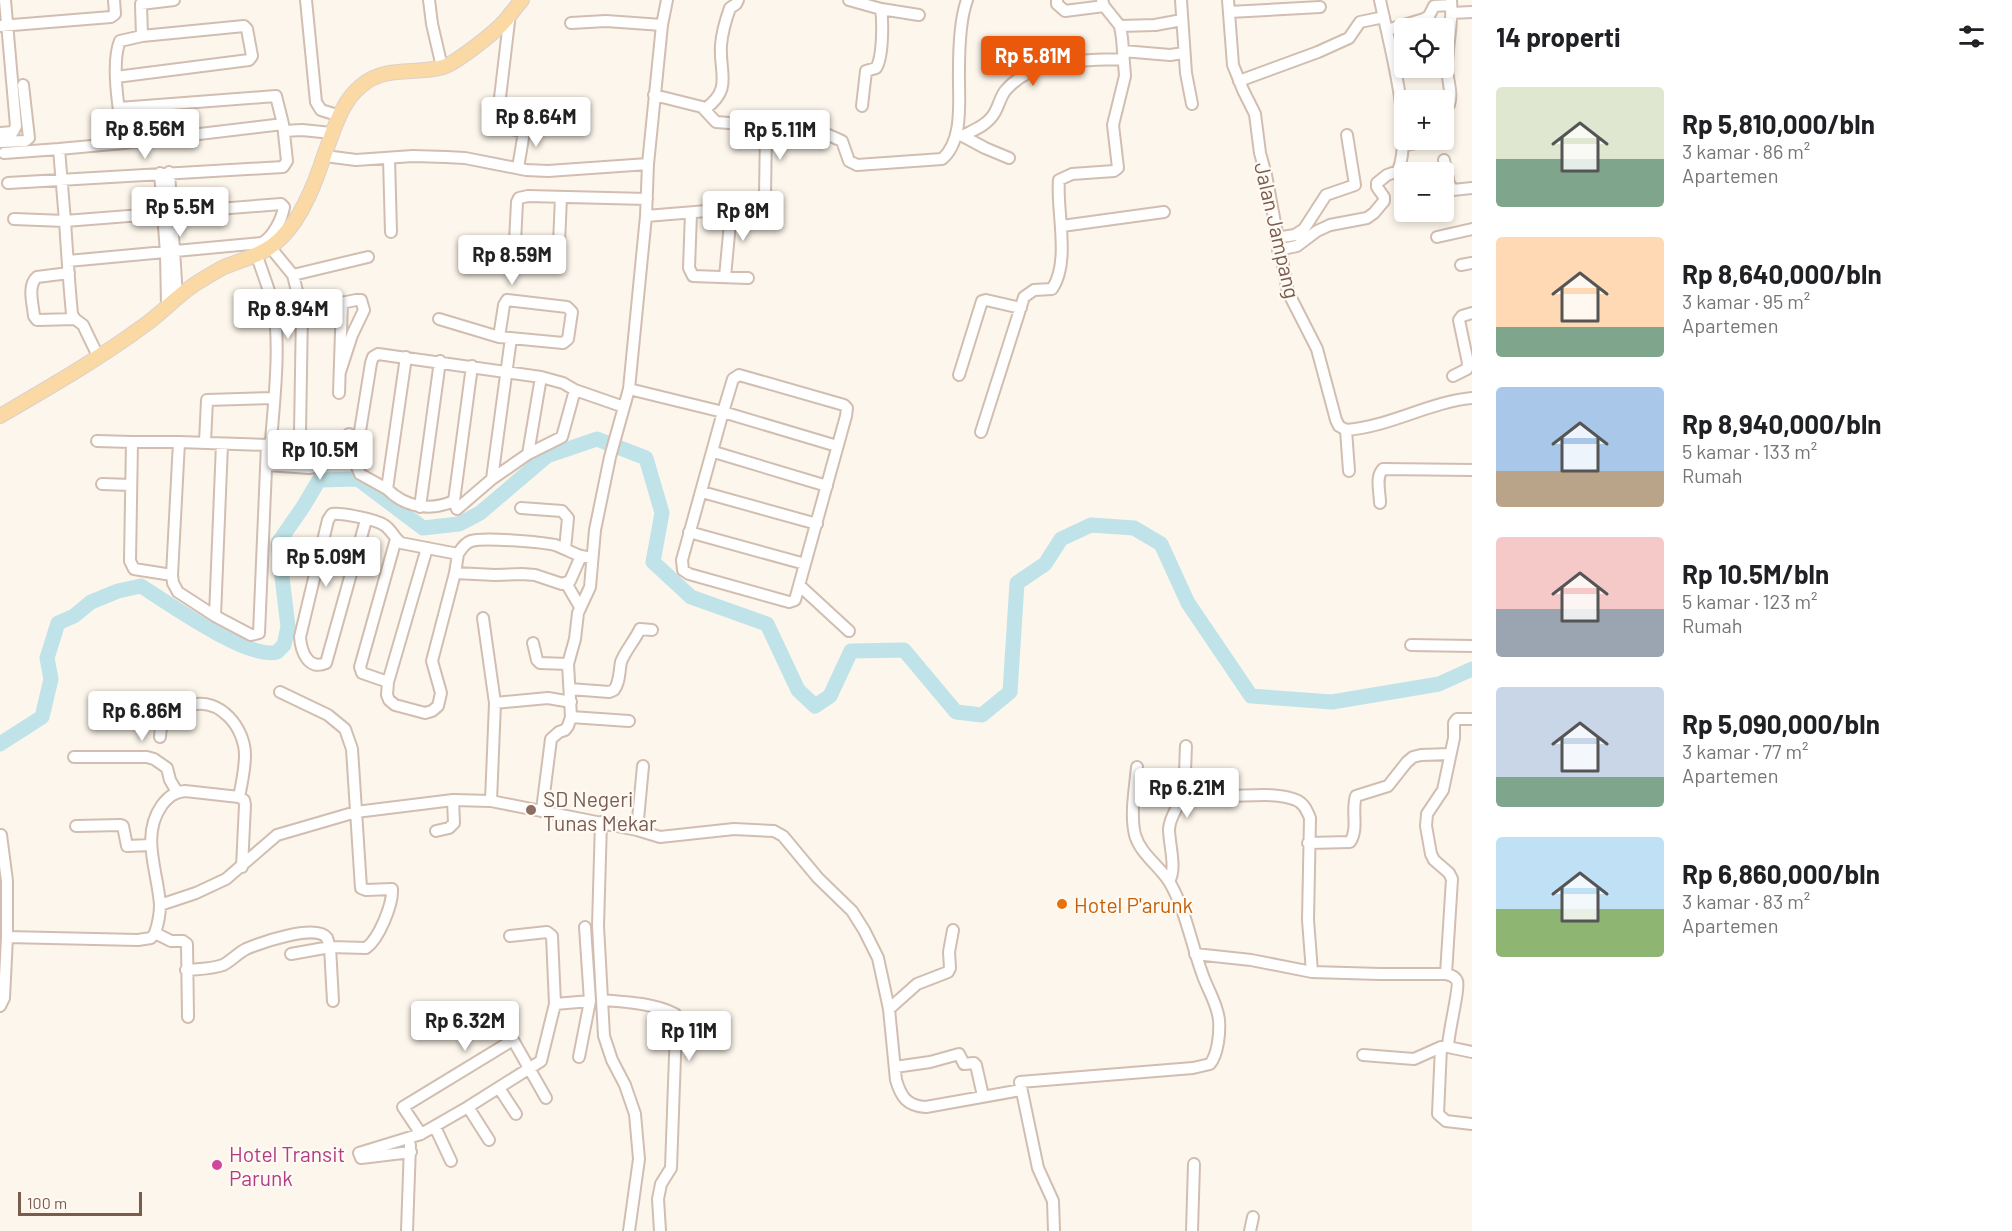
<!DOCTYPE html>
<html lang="id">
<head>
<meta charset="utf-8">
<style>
  body { margin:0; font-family:Barlow,sans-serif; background:#f2f2f2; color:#202124; height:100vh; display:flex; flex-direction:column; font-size:22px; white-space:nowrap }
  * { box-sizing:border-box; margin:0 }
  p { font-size:20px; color:#757577 }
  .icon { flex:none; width:33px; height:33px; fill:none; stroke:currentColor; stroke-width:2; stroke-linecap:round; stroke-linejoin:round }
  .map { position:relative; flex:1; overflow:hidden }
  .side { display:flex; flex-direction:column; background:#fff; width:540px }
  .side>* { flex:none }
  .controls { position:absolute; left:1394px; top:18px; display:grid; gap:12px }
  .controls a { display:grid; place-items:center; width:60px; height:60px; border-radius:6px; background:#fff; box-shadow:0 3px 9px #0003; font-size:30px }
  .scale { position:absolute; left:18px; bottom:15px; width:124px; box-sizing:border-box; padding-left:6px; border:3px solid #7a5c4d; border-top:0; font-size:16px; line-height:21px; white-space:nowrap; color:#7a5c4d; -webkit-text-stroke:4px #fffaf3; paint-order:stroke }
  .price { position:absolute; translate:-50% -51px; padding:0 14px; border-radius:6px; background:#fff; color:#222; font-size:20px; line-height:39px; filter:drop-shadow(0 2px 3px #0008) }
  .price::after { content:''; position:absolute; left:50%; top:36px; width:18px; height:14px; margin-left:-9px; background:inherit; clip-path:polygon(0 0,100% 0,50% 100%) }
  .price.active { background:#ea580c; color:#fff }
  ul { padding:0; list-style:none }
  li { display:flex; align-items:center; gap:18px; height:150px; padding:0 24px }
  li span { display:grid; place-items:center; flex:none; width:168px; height:120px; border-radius:6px; color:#555 }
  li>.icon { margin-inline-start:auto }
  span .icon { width:72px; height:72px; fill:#fffc; stroke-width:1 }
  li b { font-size:26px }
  h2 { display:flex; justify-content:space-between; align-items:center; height:72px; padding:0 24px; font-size:26px }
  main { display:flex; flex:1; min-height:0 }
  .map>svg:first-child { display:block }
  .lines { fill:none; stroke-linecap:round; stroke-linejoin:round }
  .river { stroke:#bfe3e8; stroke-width:15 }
  .minor-casing { stroke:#d1beb0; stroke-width:14 }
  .major-casing { stroke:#dad1cd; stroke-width:16 }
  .minor { stroke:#fff; stroke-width:10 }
  .major { stroke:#fbd9a5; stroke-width:14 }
  .education-dot { fill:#8d6e63; stroke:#fffaf3; stroke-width:2 }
  .food-dot { fill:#e8710a; stroke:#fffaf3; stroke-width:2 }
  .hotel-dot { fill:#d1479c; stroke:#fffaf3; stroke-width:2 }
  .labels { text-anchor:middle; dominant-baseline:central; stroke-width:4.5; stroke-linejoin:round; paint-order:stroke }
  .street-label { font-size:21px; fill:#7a5c4d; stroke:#fffaf3 }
  .education-label { font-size:21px; fill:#785e54; stroke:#fffaf3; text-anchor:start }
  .food-label { font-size:21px; fill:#c56008; stroke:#fffaf3; text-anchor:start }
  .hotel-label { font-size:21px; fill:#b23c85; stroke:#fffaf3; text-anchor:start }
</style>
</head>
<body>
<main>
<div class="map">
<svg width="1472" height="1231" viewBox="0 0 1472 1231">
  <rect width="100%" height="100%" fill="#fdf6ec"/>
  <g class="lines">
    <path class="river" d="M0,744L42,717L51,679L47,658L58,623L74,616L91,602L118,591L141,586C166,602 250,661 277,652L284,645L288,627L278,543L303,507L319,480L358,479L423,528L459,524L480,513L547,456L597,439L646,458L662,513L653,562L691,597L767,624L798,690L815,706L830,696L851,651L904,650L956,712L982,715L1010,692L1017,583L1045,564L1061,539L1091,525L1134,528L1161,544L1188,603L1251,696L1332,702L1439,684L1472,669"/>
    <defs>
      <path id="minor" d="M306,0L316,102L321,110L340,116
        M429,0L432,24L442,67
        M849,0L881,9C883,22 883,58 876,68L866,71L862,106
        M1057,0V4L1065,11L1104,6
        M1181,0L1186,73L1192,104
        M1228,0L1233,65L1243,90L1255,114L1260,153L1266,175L1288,292L1317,349L1336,420L1339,426L1346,430C1389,427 1429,402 1472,398
        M881,9L919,15
        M1229,12L1320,7
        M510,13L497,123L500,126L524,132L518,168
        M1452,13L1472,12
        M571,23L606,21L662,25
        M0,26L111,17L115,14L114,0
        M1120,26L1155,25L1182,20
        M1387,30L1424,19L1429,16L1434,6L1451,5
        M1123,51L1170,55L1184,53
        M116,77L249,60L252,56L247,29L244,26L142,36
        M1239,81L1318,52L1349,38L1360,22L1384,17
        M654,95L702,107L716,122L817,130L842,141L849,161L857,165L942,159C965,140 958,95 959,70C959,49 960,19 967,0
        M1443,107L1449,105C1453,92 1447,80 1447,67C1447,45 1453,23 1451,0
        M705,109C733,89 719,73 721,45C722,33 726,19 730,8L736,4L738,0
        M284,131L302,130L332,133
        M0,133L13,132L16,126L5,0
        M959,134L985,148L1009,158
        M962,136C974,130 988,125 995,112C999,105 1000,98 1005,91C1034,57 1082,61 1123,59
        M0,142L25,141L29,138L23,85
        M124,143L283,124
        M1402,146L1431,140
        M4,153L59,149
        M325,156L356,160L413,156L446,157L465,158L526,170L548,171L648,164
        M389,158L391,232
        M1444,160L1449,184L1453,190L1472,188
        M169,172L177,297
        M160,173L166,253L167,306
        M8,183L283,167L287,161L283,124L276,96L119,108
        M765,196L766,126
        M691,213L689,268L693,276L748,278
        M646,216L707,211L727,216L730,223L725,277
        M14,219L65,221L59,149L124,143C120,118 110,64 120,41L142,36L141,4L174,0
        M1062,226L1164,212
        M1437,237L1472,229
        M1276,238L1295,235L1304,229L1326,195L1355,185L1347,135
        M270,247L293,275L302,311L300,433
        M1278,250L1297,246L1317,231L1330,225L1367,218L1374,213L1384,201V197L1377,187V183L1387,175L1398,171C1414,130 1389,44 1380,0
        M68,261L262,243C273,237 282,219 284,207L281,204L65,221C67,252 69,283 72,314L75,319L83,325L98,356
        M514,262L517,202L519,198L528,196L647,199
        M1461,265L1472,263
        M558,267L561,197
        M69,273L37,277C27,286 33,304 34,316L37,320L75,319
        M293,275L368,257
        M302,311L356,300H361L364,310L352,335L340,372
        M439,319L499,337L563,343L568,339L572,312L567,307L507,300L504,305L499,337
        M406,357L387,489C406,508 431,511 454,501
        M472,366L454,501L457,509L492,479L528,454L562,437L575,390
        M959,375L982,301L986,300L1021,308
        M1453,376L1467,369L1468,363L1459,320L1462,316L1472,313
        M629,389L723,412L682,560L683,570L689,574L789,602L795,600L846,416L847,408L844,405L739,375L733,379L723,412L837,446
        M339,393L342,302
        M1346,430L1349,471
        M981,432L1024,297L1034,290L1052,289C1071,262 1056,210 1059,180L1072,174L1114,171L1118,168L1113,125L1125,76L1122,38L1120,26L1104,6L1102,0
        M97,441L132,442L130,561L134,569L172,575L179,442L267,445L271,441C274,402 281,342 273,305C269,288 262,272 257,256
        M132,442H179
        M205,442L207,400L274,398
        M714,452L827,486
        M528,454L541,377
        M267,465L309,468L320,466L349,434
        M492,479L511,338
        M102,484L131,485
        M387,489L360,474L355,462L371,363L373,357L378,354L541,377L563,383L575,390L624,407
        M702,492L817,524
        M1380,503C1380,492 1375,477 1383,469L1472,470
        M420,507L440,361
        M521,508L562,511L568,518L565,549
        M366,520L328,656L326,663C308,671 301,651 300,637L328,520L332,514C342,513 375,519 384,525C392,530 394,538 401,543L458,554L455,573L495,575L522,574L535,575L562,584L570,581L581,556L592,558
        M689,532L805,564
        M427,548L388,682L387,695L389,700L395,705L425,713L432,711L438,706L441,693L432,661L455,573
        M458,554C461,549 465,543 471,541C484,537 541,542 555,545C564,548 572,553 581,556
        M172,575L173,583L178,592L215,616L222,444
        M566,583L580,607
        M799,585L849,631
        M215,616L251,635L259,633L267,445
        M483,618L495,703L491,801
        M533,643L537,660L540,663L568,664
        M1411,645L1472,646
        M388,682L362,673L360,667L396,539
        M570,689L609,692L614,690C620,682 619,672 621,662C625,651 635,640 640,629L652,630
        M495,703L548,698L571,702
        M571,717L629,721
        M160,737L161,726C165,724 170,722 173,719C179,713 182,708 191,705C220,697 245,728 245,755C245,769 242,783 239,797
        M74,757H147L154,759L167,768L170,780L177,792
        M1183,792C1195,793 1208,795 1220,796C1242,797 1276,791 1296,800C1304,803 1307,811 1310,818L1308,920L1312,972L1380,974H1446C1450,975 1455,976 1457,981C1460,987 1448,1034 1448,1047
        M542,810L551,739L559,732L565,730L568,726L571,717L568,664L575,639L578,613L590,587L595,530L610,457L629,389L646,216L648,164L662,25L667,0
        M601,822L598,926L604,1036L612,1060L625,1085L635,1114L639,1159L629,1231
        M76,826L121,825L123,826L127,846L151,845
        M637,830L643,766
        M436,831L449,828L454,823L453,800
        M1,835L7,881V937
        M1308,843L1350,842C1359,829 1351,810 1356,796L1388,786L1407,762L1413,757L1421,755L1450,754
        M1169,881C1177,869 1169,844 1169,829C1170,815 1179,808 1182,794C1186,779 1185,762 1186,746
        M160,905L196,893L226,879L277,835L356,812L453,800L491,801L637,830L660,837L734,829L774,831L783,836L818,878L852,911L864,930L878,958L889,1009L896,1080C901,1097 907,1106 926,1107L1021,1090
        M291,954L330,947L333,1001
        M1195,954L1251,960L1312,972
        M186,970C197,969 212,969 223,965C231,961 238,953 246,949C260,943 316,923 327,938C328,940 329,946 330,947L366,948C379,939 393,904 392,889L366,890L361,888L352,749L345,729L328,715L280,692
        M1446,974L1452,879L1449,873L1434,860L1431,854L1426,826L1427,814L1443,790L1454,738V723L1457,719H1472
        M602,1000C626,1002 653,1003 675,1014L676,1028L671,1168L661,1184L658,1199L660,1231
        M555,1004L590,1001
        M0,1006L4,998L7,937L138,940L151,938L155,933
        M889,1009L917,984L948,972L950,968L949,952L953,930
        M188,1017L187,944L183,941H171L155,933C158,924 160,915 160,905C158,871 140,836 162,805C169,796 175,792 185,791L239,797L244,800L245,805L242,867
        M1441,1047L1438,1114L1446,1121L1472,1124
        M1363,1055L1414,1059L1441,1047H1448L1472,1052
        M579,1057L590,1001L585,927
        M895,1067L930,1062L959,1054L964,1064L974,1063L976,1065L983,1096
        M499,1088L516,1114
        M468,1107L489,1140
        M435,1127L451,1161
        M421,1134L403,1107L513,1040L546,1098
        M411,1152L361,1158L359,1153L421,1134L468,1107L541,1061L555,1004L552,936L547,932L510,936
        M407,1231L410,1145
        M1054,1231L1053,1201L1038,1168L1020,1082L1193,1068L1210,1064C1218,1054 1220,1033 1219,1020C1217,1002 1207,989 1202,973C1191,943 1186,911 1170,883C1160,866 1141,855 1135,835C1130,814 1135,789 1137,767
        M1192,1231L1194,1164
        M1250,1231L1253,1217"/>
      <path id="major" d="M0,416C48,388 97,360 142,327C161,314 176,297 195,284C203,279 213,273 222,268C243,259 265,255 282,237C303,216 316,181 325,153C334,130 341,102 361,86C385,65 415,75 443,67C456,63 491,35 501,25C509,17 515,8 522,0"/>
    </defs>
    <use href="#minor" class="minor-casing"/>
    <use href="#major" class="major-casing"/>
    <use href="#minor" class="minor"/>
    <use href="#major" class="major"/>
  </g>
  <circle class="education-dot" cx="531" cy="810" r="6"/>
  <circle class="food-dot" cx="1062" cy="904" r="6"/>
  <circle class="hotel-dot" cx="217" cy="1165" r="6"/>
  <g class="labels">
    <g class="street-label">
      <text transform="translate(1278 230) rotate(77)">Jalan Jampang</text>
    </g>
    <g class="education-label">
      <text x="543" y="798">SD Negeri<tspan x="543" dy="24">Tunas Mekar</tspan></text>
    </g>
    <g class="food-label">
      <text x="1074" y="904">Hotel P'arunk</text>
    </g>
    <g class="hotel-label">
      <text x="229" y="1153">Hotel Transit<tspan x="229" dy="24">Parunk</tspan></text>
    </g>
  </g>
</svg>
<div class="controls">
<a><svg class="icon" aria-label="locate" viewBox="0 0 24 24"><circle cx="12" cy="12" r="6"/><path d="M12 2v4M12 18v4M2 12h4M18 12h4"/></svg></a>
<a>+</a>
<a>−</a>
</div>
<div class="scale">100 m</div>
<b class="price active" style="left:1033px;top:87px">Rp 5.81M</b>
<b class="price" style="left:536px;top:148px">Rp 8.64M</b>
<b class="price" style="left:145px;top:160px">Rp 8.56M</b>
<b class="price" style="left:780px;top:161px">Rp 5.11M</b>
<b class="price" style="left:180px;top:238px">Rp 5.5M</b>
<b class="price" style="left:743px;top:242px">Rp 8M</b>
<b class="price" style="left:512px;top:286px">Rp 8.59M</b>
<b class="price" style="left:288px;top:340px">Rp 8.94M</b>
<b class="price" style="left:320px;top:481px">Rp 10.5M</b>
<b class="price" style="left:326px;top:588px">Rp 5.09M</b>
<b class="price" style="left:142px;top:742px">Rp 6.86M</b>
<b class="price" style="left:1187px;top:819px">Rp 6.21M</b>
<b class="price" style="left:465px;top:1052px">Rp 6.32M</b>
<b class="price" style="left:689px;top:1062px">Rp 11M</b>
</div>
<section class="side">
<h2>14 properti<svg class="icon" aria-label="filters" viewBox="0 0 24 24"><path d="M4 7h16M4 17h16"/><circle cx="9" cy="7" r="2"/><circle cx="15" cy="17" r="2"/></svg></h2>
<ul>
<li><span style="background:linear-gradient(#dfe7d0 60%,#7fa58c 0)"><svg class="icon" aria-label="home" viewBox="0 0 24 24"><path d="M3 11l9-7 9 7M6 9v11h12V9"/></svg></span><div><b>Rp 5,810,000/bln</b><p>3 kamar · 86 m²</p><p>Apartemen</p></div></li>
<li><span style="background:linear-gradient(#ffd9b3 75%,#7fa58c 0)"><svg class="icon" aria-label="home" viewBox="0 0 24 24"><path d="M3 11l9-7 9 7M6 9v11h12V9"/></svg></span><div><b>Rp 8,640,000/bln</b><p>3 kamar · 95 m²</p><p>Apartemen</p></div></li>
<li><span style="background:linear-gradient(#a9c7e8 70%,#b9a48a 0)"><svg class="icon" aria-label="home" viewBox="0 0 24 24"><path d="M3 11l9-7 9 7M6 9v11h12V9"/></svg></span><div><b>Rp 8,940,000/bln</b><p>5 kamar · 133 m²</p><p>Rumah</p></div></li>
<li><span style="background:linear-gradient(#f6c9c9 60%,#9aa5b1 0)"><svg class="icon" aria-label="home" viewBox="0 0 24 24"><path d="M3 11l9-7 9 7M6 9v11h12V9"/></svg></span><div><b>Rp 10.5M/bln</b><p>5 kamar · 123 m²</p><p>Rumah</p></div></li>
<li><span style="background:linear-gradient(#c9d6e8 75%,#7fa58c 0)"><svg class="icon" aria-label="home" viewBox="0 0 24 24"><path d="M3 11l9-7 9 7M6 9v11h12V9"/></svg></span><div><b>Rp 5,090,000/bln</b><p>3 kamar · 77 m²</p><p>Apartemen</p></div></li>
<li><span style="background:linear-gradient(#bfe0f5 60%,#8fb573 0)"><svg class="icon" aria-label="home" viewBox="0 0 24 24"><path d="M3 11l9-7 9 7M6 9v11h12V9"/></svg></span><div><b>Rp 6,860,000/bln</b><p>3 kamar · 83 m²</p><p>Apartemen</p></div></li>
</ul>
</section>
</main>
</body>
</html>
